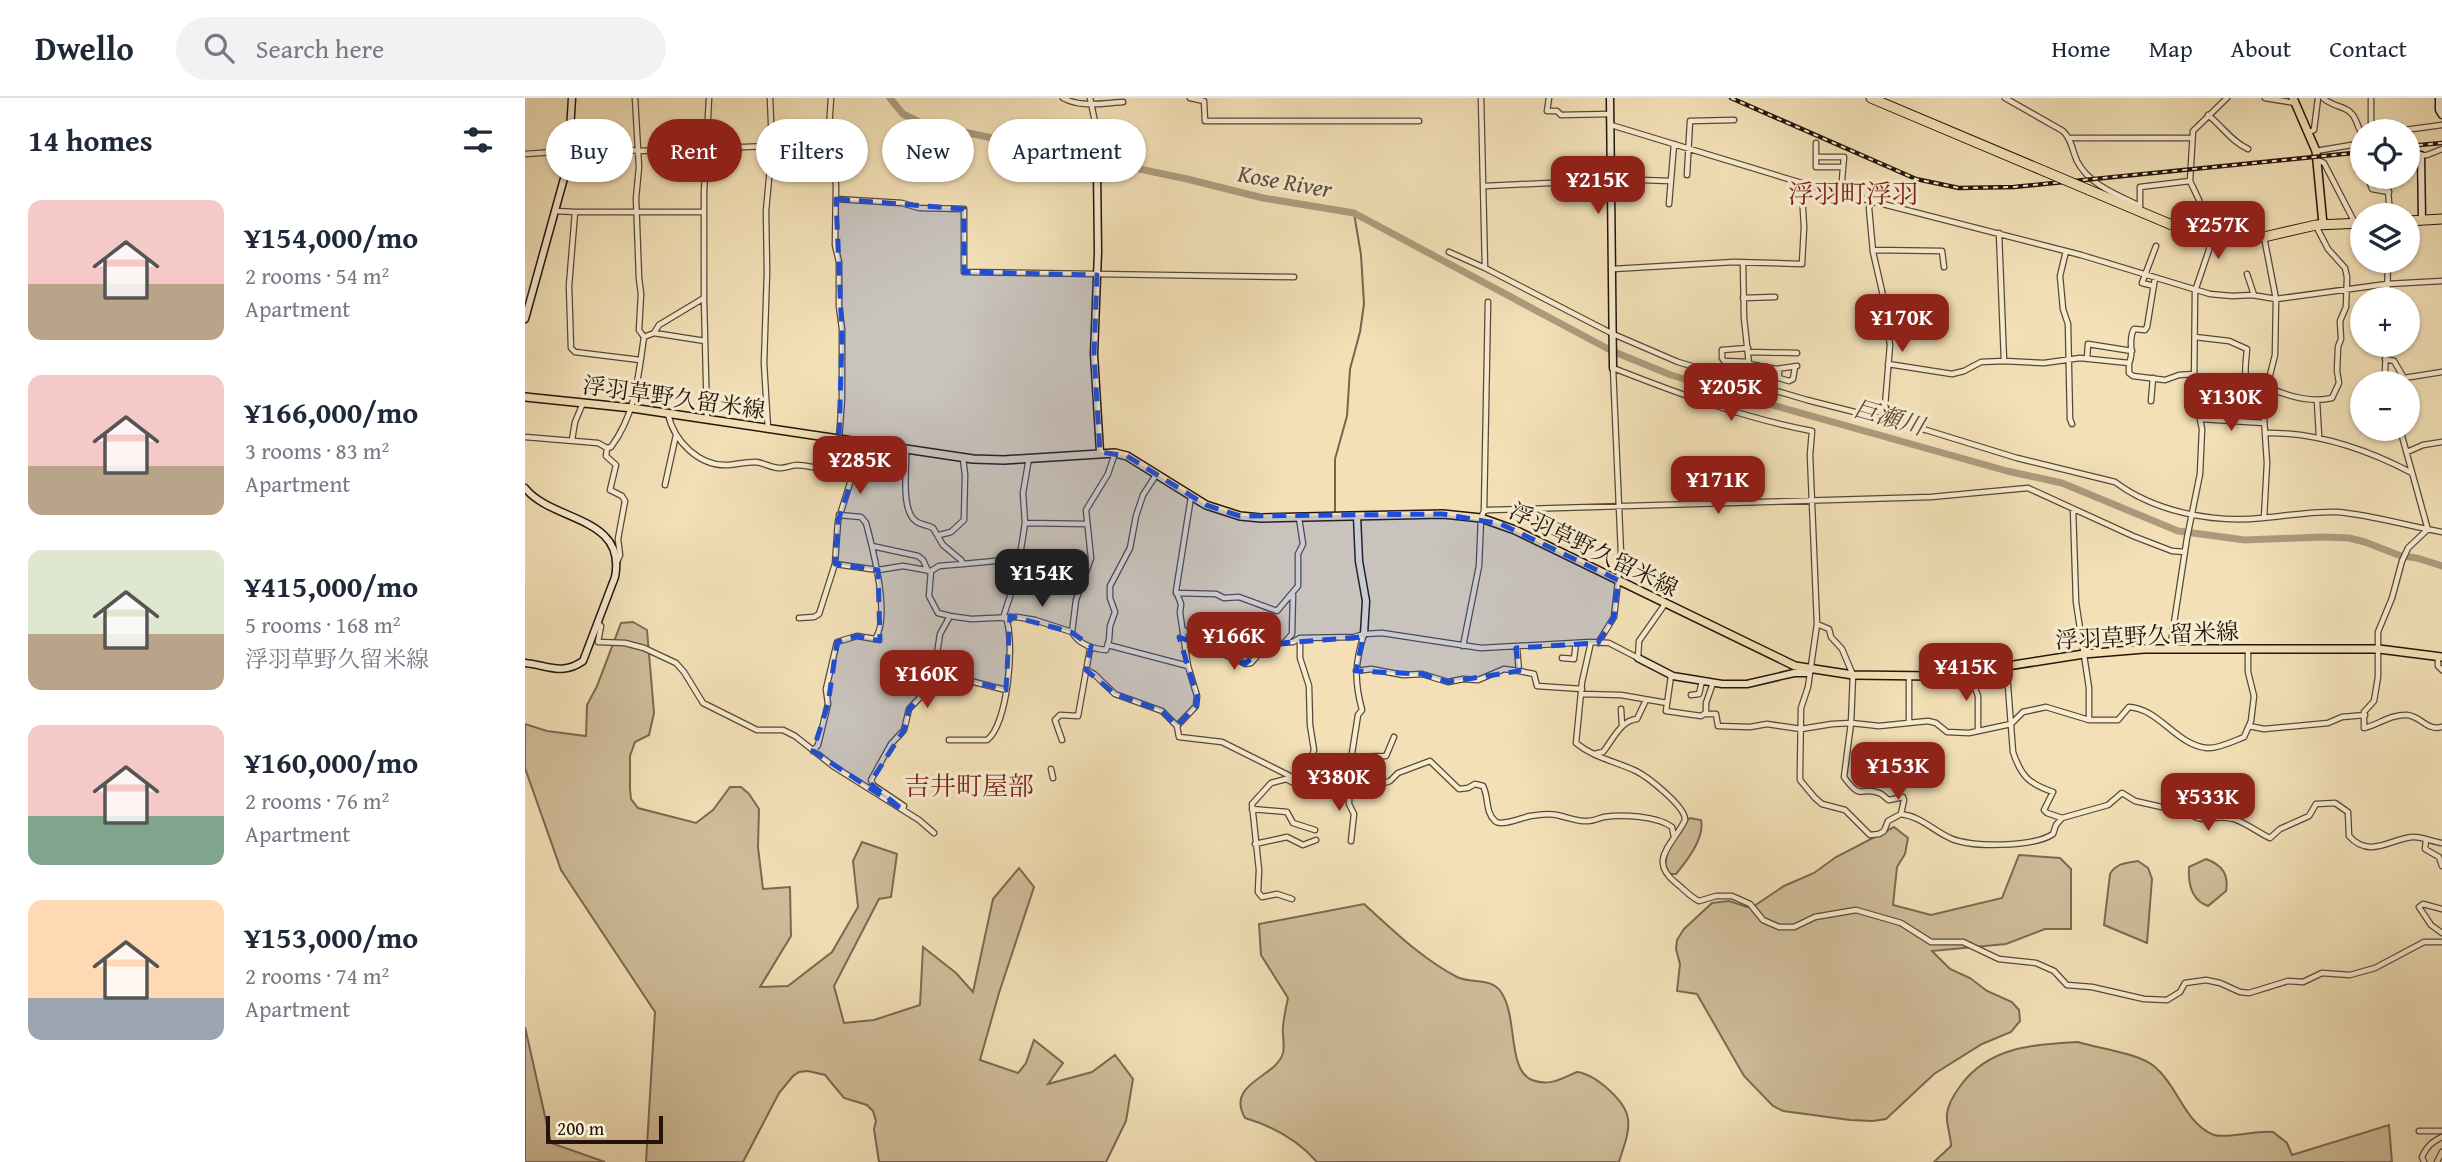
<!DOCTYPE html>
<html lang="en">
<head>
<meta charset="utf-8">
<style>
  body { margin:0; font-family:"Gentium Book Plus","Noto Serif JP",serif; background:#f2f2f3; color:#1f2937; height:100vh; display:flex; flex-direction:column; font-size:26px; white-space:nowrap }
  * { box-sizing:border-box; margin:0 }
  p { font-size:23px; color:#747a83 }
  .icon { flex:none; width:38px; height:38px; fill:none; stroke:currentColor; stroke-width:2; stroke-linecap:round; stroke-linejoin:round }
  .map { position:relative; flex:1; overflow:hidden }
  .side { display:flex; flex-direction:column; background:#fff; width:525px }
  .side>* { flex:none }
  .hud { position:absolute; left:21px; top:21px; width:665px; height:63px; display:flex; gap:14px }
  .controls { position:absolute; left:1825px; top:21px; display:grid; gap:14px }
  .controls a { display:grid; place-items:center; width:70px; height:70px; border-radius:50%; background:#fff; box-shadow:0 2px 5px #0004; font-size:35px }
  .scale { position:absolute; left:21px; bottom:18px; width:117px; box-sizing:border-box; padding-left:7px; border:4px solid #23150b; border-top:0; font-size:19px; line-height:24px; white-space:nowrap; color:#23150b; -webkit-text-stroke:5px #f7ebd0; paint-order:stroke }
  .price { position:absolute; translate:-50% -60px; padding:0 16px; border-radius:14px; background:#8f2418; color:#fff; font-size:23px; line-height:46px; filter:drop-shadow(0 2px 4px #0008) }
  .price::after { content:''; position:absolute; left:50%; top:42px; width:21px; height:16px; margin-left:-10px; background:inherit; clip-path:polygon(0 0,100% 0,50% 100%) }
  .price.on { background:#222; color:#fff }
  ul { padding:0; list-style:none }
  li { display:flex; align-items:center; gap:21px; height:175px; padding:0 28px }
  li span { display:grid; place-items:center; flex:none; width:196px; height:140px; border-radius:14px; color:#555 }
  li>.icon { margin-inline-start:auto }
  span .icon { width:84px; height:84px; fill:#fffc; stroke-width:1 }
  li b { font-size:30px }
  h2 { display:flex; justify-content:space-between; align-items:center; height:84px; padding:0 28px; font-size:30px }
  .tag { padding:0 24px; border-radius:32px; background:#fff; box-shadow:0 2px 5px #0004; font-size:24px; line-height:63px }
  .tag.on { background:#8f2418; color:#fff }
  header { display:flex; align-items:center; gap:42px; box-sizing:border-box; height:98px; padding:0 35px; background:#fff; border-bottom:2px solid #e0e1e3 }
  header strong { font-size:33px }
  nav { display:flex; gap:38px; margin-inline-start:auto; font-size:24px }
  .search { width:490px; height:63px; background:#f2f2f3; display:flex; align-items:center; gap:18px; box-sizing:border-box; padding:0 24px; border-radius:38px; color:#747a83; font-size:26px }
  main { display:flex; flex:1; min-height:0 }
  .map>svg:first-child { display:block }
  .green { fill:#d0bd9a; stroke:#7a6952; stroke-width:2 }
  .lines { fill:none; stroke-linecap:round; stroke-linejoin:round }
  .stream { stroke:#75654f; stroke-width:2 }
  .river { stroke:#ac9b7d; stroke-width:7 }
  .street-casing { stroke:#574836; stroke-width:7 }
  .secondary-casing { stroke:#23150b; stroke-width:9 }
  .primary-casing { stroke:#23150b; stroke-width:10 }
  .highway-casing { stroke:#23150b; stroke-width:11 }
  .street { stroke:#f7ebd0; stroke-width:4.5 }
  .secondary { stroke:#f7ebd0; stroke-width:6 }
  .primary { stroke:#f3e0b7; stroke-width:7 }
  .highway { stroke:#f3e0b7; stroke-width:9 }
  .rail-casing { stroke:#23150b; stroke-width:4.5 }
  .rail { stroke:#f7ebd0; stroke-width:2; stroke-dasharray:5; stroke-linecap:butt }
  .highway-bridge-casing { stroke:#23150b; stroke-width:11; stroke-linecap:butt }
  .highway-bridge { stroke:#f3e0b7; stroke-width:9 }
  .marked { fill:#1d4ed8; fill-opacity:0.2; stroke:#1d4ed8; stroke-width:5; stroke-dasharray:14 9; stroke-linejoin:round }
  .labels { text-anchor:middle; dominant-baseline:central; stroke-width:6; stroke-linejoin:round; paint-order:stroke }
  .street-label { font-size:23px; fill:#23150b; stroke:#f7ebd0 }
  .water-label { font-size:24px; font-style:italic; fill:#5a4b39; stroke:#f7ebd0 }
  .quarter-label { font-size:26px; fill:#7a1f14; stroke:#f7ebd0 }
</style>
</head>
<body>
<header>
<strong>Dwello</strong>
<div class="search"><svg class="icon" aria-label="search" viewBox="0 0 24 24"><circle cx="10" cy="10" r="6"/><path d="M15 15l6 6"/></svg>Search here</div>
<nav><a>Home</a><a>Map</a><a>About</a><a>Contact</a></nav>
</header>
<main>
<section class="side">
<h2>14 homes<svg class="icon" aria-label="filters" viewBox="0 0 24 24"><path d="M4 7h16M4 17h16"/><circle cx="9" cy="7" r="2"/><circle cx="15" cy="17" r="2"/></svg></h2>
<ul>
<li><span style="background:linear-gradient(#f6c9c9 60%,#b9a48a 0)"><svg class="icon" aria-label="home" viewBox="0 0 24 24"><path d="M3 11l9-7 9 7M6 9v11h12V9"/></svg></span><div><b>¥154,000/mo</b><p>2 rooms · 54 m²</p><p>Apartment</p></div></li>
<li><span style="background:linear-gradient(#f6c9c9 65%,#b9a48a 0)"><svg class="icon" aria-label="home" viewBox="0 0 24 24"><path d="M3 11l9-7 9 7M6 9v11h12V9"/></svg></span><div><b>¥166,000/mo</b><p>3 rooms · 83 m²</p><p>Apartment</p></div></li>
<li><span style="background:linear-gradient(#dfe7d0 60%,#b9a48a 0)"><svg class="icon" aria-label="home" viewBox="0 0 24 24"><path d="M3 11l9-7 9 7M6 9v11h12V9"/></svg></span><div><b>¥415,000/mo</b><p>5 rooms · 168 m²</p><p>浮羽草野久留米線</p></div></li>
<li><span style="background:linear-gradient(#f6c9c9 65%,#7fa58c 0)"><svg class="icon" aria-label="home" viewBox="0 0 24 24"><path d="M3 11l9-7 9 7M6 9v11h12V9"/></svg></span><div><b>¥160,000/mo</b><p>2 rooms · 76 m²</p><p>Apartment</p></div></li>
<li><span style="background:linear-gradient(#ffd9b3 70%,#9aa5b1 0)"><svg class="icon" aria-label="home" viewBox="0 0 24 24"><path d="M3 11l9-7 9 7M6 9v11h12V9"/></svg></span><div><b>¥153,000/mo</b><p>2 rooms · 74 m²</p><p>Apartment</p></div></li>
</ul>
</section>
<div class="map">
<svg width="1917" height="1064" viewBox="0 0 1917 1064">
  <rect width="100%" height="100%" fill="#f3e0b7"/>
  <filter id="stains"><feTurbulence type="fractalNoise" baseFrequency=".00286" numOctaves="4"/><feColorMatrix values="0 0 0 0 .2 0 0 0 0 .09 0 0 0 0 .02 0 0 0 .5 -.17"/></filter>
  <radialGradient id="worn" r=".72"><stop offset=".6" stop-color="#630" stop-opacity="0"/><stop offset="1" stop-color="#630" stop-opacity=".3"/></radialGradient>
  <path class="green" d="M108,524L122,532L129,615L124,637L110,644L105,658V691L106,701L113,710L171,725L188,712L205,689H216L224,696L234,711L233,749L238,791L265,789L266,838L235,889L263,888L307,854L333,809L328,763L337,744L372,756L366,799L354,801L309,888L319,925L349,922L395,907L398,849L431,875L448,894L468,801L494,770L509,789L474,895L455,962L493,975L501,965L509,942L538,965L523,986L567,974L590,957L608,981L601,1023L581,1064H354L349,1031L351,1023L348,1013L342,1007L319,1000L300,977L283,973L274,974L268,978L254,995L218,1064H121L130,914L36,772L0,670V626L22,633L61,638L62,607L72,588L96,525Z
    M1165,720L1176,722C1180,739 1162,763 1151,776H1140C1140,755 1146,732 1165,720Z
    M1369,729L1383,740L1380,756L1372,769L1368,807L1406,817L1477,800L1494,757L1535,760L1546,771V831H1520L1481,846L1407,853L1425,871L1445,880L1462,893L1487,904L1494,912L1495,923L1486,934L1457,946L1409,976L1361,1021L1348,1023L1325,1022L1258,1013L1248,1008L1219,978L1172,896L1152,893L1155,866L1151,851L1152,842L1159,831L1187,805L1204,803L1222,809L1229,808L1259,788L1289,775L1311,759Z
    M1681,761C1697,767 1704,776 1701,793L1683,808C1666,802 1663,785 1664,769Z
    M1613,763L1623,770L1627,781L1622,845L1579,827L1585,776C1591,765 1601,765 1613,763Z
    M839,806C868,832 897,861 932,879C947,886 966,879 976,894C993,918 982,972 1007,982C1025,989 1037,980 1052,974C1070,976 1101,1003 1103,1021C1105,1035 1098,1050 1094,1064H792C773,1042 747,1028 720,1020C700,985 751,980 758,955C760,947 757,937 758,928C759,919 761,909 763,900L736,857L734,826Z
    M0,929L26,1045L80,1064H0Z
    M1553,944C1575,951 1614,955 1630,969C1653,988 1660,1026 1689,1037C1700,1041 1732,1032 1748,1034L1762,1045L1767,1057L1864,1027L1867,1064H1409L1426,1048C1426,1038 1421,1027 1422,1016C1423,1005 1430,995 1436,987C1464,949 1509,946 1553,944Z"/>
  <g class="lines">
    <path class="stream" d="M810,414V361L822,318L825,271L835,234L839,206L836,157L829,115"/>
    <path class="river" d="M365,0L378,16L396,25L662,81L738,100L829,115L1087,253L1146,277L1208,296L1482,373L1537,385L1653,433L1720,442L1798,439L1824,440L1840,444L1876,458L1892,460L1917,468"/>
    <defs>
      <path id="street" d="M110,0L114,69L111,100L114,180L116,196L114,232L119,239
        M306,0L303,46L308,59L311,87L310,147L314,164V208L317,231V301L314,341L316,360L324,373L326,382L313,423L310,466L353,472L378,468L406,473L414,468L438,466
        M538,0C556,10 579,5 598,4
        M565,0L571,29L572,73
        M665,0L679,3L680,23H894
        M956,0L960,170
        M1024,0L1022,13H1032L1036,17L1085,16
        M1480,0L1538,33C1547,42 1547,52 1552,63C1564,87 1593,97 1615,108V113
        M1740,0L1770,5
        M1798,0C1808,9 1820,8 1826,15C1832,20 1832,30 1838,37
        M1683,17C1698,29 1706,43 1723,51
        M1086,27L1280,86L1556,157L1685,196L1707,198L1727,197L1751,201L1862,186L1917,183
        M1846,33V0
        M1872,33L1917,27
        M1784,34L1789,32L1793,0
        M1545,40H1667
        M1291,45V69H1318
        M1791,53L1838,45
        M0,56L89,50L114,53L303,46
        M1291,59H1319L1316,94
        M1883,59L1902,57L1917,51
        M1793,62L1799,65L1830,125
        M1832,69L1833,73H1838
        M1162,77L1165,23L1209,22
        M1843,79L1847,91L1864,94
        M1862,79L1865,117
        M1086,81L1146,83
        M960,88L1086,82
        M311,101L377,105L394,110L439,111V174L769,179
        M1347,102L1344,110L1348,154L1357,193L1365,247L1359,320
        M1144,106L1149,46
        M1615,108V89L1665,83
        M31,113L50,114L44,188L46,250L50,254L115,262
        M50,114H179
        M1474,135L1479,263L1519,265L1555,260L1604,265V275L1608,278L1640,282L1654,277L1669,276
        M1675,136L1674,102L1665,83L1668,33L1702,0
        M1348,152L1417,153L1419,169
        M1541,153L1535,178L1538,211L1543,226L1545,321L1547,326
        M924,154L960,170L1088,236L1153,264L1282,302L1401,332L1492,360L1590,384C1630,414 1688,425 1737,420C1762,418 1787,413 1812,414C1848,417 1882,428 1917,434
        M1218,165L1219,220L1224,266L1222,280L1232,284L1234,287
        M1088,171L1209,164L1277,166L1279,129L1277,95L1280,86
        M1722,176L1729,197
        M1629,188L1617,185L1631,148
        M1218,200L1250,199
        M179,201L182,321
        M1862,201L1863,163
        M129,235L180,243
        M1670,239L1704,243L1722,251C1721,267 1717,278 1727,292L1740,294
        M1861,247L1860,275L1863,285
        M1223,250L1197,252V260L1199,263L1224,264
        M1223,254L1272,255
        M1562,260L1563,246L1607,253
        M1860,261L1869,263L1879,280L1917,274
        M1604,265C1610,254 1602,243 1609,231L1620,232L1622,229L1630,180
        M1224,266L1251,271L1272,268
        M1363,266L1427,276L1439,273L1456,264L1479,263
        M1254,271V280L1264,283L1268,281L1270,269
        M1207,280L1210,277L1222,280
        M1669,287L1722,284
        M1742,289C1762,298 1786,305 1807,300L1814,285L1812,273L1813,249L1816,241L1815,223L1821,209L1822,179L1820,170L1803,151L1791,128
        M1626,303L1628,280
        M1792,303L1794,338
        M143,316C149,343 174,369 204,367C213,366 221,364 231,364C240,365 248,371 256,370C262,370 267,367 272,367C289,368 304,375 319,365
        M1676,321L1739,325
        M243,331L239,265L242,174L241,113L247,48L245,0
        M1875,331L1903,432
        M1740,335C1792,334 1841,351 1887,375
        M0,339L73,345L82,350
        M47,342L50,324L58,305
        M82,350L86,349C111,315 113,279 119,239L129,235L134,227L179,200V94L184,0
        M82,350L81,358L91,367L85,392L97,398L100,403L93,441L95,457L92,464
        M381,352C382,369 375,414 392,424C397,427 403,427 408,430L418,447L436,462L438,466L470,463L497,474L558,487
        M1882,354L1898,347L1917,344
        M140,387L151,337
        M666,399L651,493L656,506L655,515L663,568L672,598L671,608L652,628L654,639L697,644L773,682L781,689L780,691L761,681L746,685L727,706L734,772L733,794L737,799L752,796L767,801
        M1548,411L1551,504L1564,590V622
        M959,413L963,204
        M1739,420L1742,365L1738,305L1750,257L1751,201L1739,139
        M500,425L562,426
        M1902,432L1883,450L1877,463L1867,500L1853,534V579L1849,603L1839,614V630C1853,627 1866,616 1882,617C1896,618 1901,633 1917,629
        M414,437L426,434L439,422L440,377L438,360
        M347,448L393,458L398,462L403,473
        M406,473L404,498L413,515L425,518
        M651,495L691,496L699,500L714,499L752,513L773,488V456L778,446L774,420
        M274,520L289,519L294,516L310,466
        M478,520L489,486L497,445L500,425L498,395L504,360
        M73,525L76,528L73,544L100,545L119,550L151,565L159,574L178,605L232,632H258L270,638L308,668L394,722L409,735
        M1292,526L1304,531L1306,539L1317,551L1328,577L1326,625L1319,679C1338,705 1335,687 1354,695C1358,696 1360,700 1364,702L1378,699L1379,702L1376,716
        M659,532L675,543L677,550L687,555L703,556L720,566L726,565L743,546L768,544L775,540L829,539L839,536L857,535L956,550L1066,544L1084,545L1113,560L1114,543L1140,506
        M547,534L551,502L566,460L561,412L583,376L590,355
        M775,540V560L784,588L785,627L789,652L786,662
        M760,544L767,536L768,496
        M1066,544L1057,584L1051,645C1069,660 1090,663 1111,673C1123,679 1161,709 1160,722C1148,747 1122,762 1151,785C1159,791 1165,799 1174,803L1191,798H1207L1225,806L1238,822L1254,829H1269L1290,819L1331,812L1376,825L1406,844H1438L1474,861L1511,865L1529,873L1542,887L1567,889L1619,901L1642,902L1655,894L1660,885L1681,882L1695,885L1715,894L1724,895L1763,883L1778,884L1797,875L1825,877L1850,870L1899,844H1917
        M1073,545L1089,519L1096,456L1088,270C1152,295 1218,320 1287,333L1285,357L1292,526L1283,589L1276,610L1275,674V682L1290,700L1297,706L1320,712L1345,737L1354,736L1359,733L1363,723L1376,716C1397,719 1407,732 1425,740C1445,750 1509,749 1528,736L1531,727L1537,720L1522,715L1519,712L1528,694C1504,686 1496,678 1488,654L1482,575L1479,569
        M583,547L663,568
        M938,548L954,468L956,420L959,413L964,412L1406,399L1503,390L1608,438L1647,453L1660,454
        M1645,551L1662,440L1675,376L1677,331L1669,292L1670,193L1684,152L1685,140
        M1913,559V568L1917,572
        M1037,560L1049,561L1051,545
        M561,572L569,576L590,596L637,613L652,628
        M831,573L846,571L878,577L897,576L923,584L938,581L953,582L979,571L994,573L992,550
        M994,573L1009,576L1012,588L1057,591
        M1444,574L1453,598V633
        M1146,578L1141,613L1176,618L1181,615
        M1384,579V625
        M1188,585L1181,605V616H1191L1193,628L1225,629L1242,626L1276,631L1307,626L1326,625L1354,628L1403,623L1411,625L1422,634L1444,635L1486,626L1498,614L1521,609L1564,622H1593L1604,609C1635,611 1651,647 1682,650C1693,651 1709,643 1719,639L1726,623L1729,598L1723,574V550
        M404,586L416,587L441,582L481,592
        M1056,596L1096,597L1142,605
        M1166,597L1174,596L1177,583
        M1096,611L1097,627
        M1724,628L1739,631L1803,625L1817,619L1840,617
        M424,642H462C483,627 490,543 481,520
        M537,642L530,622L535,617L553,618L565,551
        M288,653L293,647L303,606L301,591L312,544L332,538L350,541C366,520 348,451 341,425L336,419L314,417
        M1069,656L1078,654C1087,643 1096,622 1112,621L1121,602
        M826,659L861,658L869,639
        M526,671L528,680
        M825,673L856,686L865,683L873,675L905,663L934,691L943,690L950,686L958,688C964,699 960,714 970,723C976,729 996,720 1005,718C1014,717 1022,715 1032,717C1042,719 1053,724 1063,723C1069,723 1074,720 1079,719C1097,716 1132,718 1147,729L1149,739
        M727,711L762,714L768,725L790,732
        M378,712L379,708L348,687L346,682L366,646L379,632L384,611L401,593L410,569L415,536L425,518L446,521L492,519L510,522L547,534C553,546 568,551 581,552L584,542L585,528L590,514L585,500V488L605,450L611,418L618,397L631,377
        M1537,720L1583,707L1597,695L1610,703L1641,710L1656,708C1680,732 1683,714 1709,721C1723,726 1732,734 1745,740L1755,731L1784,718L1791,706L1810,705L1823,714L1824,738C1845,762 1868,739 1889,739C1898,739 1908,744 1917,745
        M1901,742L1900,751L1914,759L1917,768
        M826,743L829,716L824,706L825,668L833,617L837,612C829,582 830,565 839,536
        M730,746L762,739L778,747L791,742
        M1917,811L1898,806L1894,809L1906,827L1917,835
        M1894,1033H1917
        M1899,1064L1897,1059C1902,1048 1907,1044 1917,1039
        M1912,1064L1917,1054"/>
      <path id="secondary" d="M1085,0L1088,270
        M1914,0V12L1917,17
        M1896,57L1897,122
        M572,73L573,154L569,256L575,354
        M0,221L43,66L47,0
        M0,390C27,424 102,418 90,479L58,563C37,578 22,567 0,565
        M832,418L834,463L841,503L839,536
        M1113,560L1148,578L1197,586H1222L1269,575H1283L1286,571"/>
      <path id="primary" d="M1768,0L1791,53L1798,126
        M0,299L107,310L448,361L479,362L590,355L602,358L681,407L715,418L736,420L918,416L956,420L990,432L1270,568L1328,577L1406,578L1444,574L1559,556L1619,551H1854L1917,559"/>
      <path id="highway" d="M1346,0L1519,73
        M1564,92L1654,130L1685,139H1739L1791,127L1838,125
        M1883,123L1917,121"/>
    </defs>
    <use href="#street" class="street-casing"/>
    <use href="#secondary" class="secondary-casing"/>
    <use href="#primary" class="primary-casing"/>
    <use href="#highway" class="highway-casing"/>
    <use href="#street" class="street"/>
    <use href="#secondary" class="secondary"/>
    <use href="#primary" class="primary"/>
    <use href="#highway" class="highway"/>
    <defs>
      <path id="rail" d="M1206,0L1391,81L1434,90L1489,89L1838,54
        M1883,48L1917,45"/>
    </defs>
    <use href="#rail" class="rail-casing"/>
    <use href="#rail" class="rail"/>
    <defs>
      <path id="highway-bridge" d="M1519,73L1564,92"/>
    </defs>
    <use href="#highway-bridge" class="highway-bridge-casing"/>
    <use href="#highway-bridge" class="highway-bridge"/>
  </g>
  <path class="marked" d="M311,101L439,111V174L572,177L569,256L575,354L602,358L681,407L715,418L918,416L976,426L1093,482L1089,519L1073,545L991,550L994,573L923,584L897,576L831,573L838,539L743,546L720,566L654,539L672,598L671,608L652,628L637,613L590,596L561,572L566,548L546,534L485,518L481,592L441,582L405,587L384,611L379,632L345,685L378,712L288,653L303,606L312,544L332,538L355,543L353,472L310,466L313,423L326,384L314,341L317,237Z"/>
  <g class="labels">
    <g class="street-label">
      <text transform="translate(149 299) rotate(8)">浮羽草野久留米線</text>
      <text transform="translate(1069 451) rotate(26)">浮羽草野久留米線</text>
      <text transform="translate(1622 537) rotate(-3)">浮羽草野久留米線</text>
    </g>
    <g class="water-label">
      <text transform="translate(760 83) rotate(10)">Kose River</text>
      <text transform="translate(1364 319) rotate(16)">巨瀬川</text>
    </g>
    <g class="quarter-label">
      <text x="1328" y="95">浮羽町浮羽</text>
      <text x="444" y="687">吉井町屋部</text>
    </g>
  </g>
  <rect width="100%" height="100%" filter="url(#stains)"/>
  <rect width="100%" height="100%" fill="url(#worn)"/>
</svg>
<div class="controls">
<a><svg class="icon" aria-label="locate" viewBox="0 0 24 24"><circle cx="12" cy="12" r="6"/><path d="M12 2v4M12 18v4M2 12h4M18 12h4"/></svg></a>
<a><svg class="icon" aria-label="layers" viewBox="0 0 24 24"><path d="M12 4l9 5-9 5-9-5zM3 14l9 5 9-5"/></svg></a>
<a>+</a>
<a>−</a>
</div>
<div class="scale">200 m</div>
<b class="price" style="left:1073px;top:118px">¥215K</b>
<b class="price" style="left:1693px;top:163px">¥257K</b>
<b class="price" style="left:1377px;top:256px">¥170K</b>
<b class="price" style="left:1206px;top:325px">¥205K</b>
<b class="price" style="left:1706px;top:335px">¥130K</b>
<b class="price" style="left:335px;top:398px">¥285K</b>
<b class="price" style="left:1193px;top:418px">¥171K</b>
<b class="price on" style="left:517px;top:511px">¥154K</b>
<b class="price" style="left:709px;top:574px">¥166K</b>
<b class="price" style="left:1441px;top:605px">¥415K</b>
<b class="price" style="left:402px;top:612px">¥160K</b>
<b class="price" style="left:1373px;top:704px">¥153K</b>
<b class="price" style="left:814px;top:715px">¥380K</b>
<b class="price" style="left:1683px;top:735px">¥533K</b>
<div class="hud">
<a class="tag">Buy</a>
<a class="tag on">Rent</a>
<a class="tag">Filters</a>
<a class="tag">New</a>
<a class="tag">Apartment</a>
</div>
</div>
</main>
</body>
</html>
